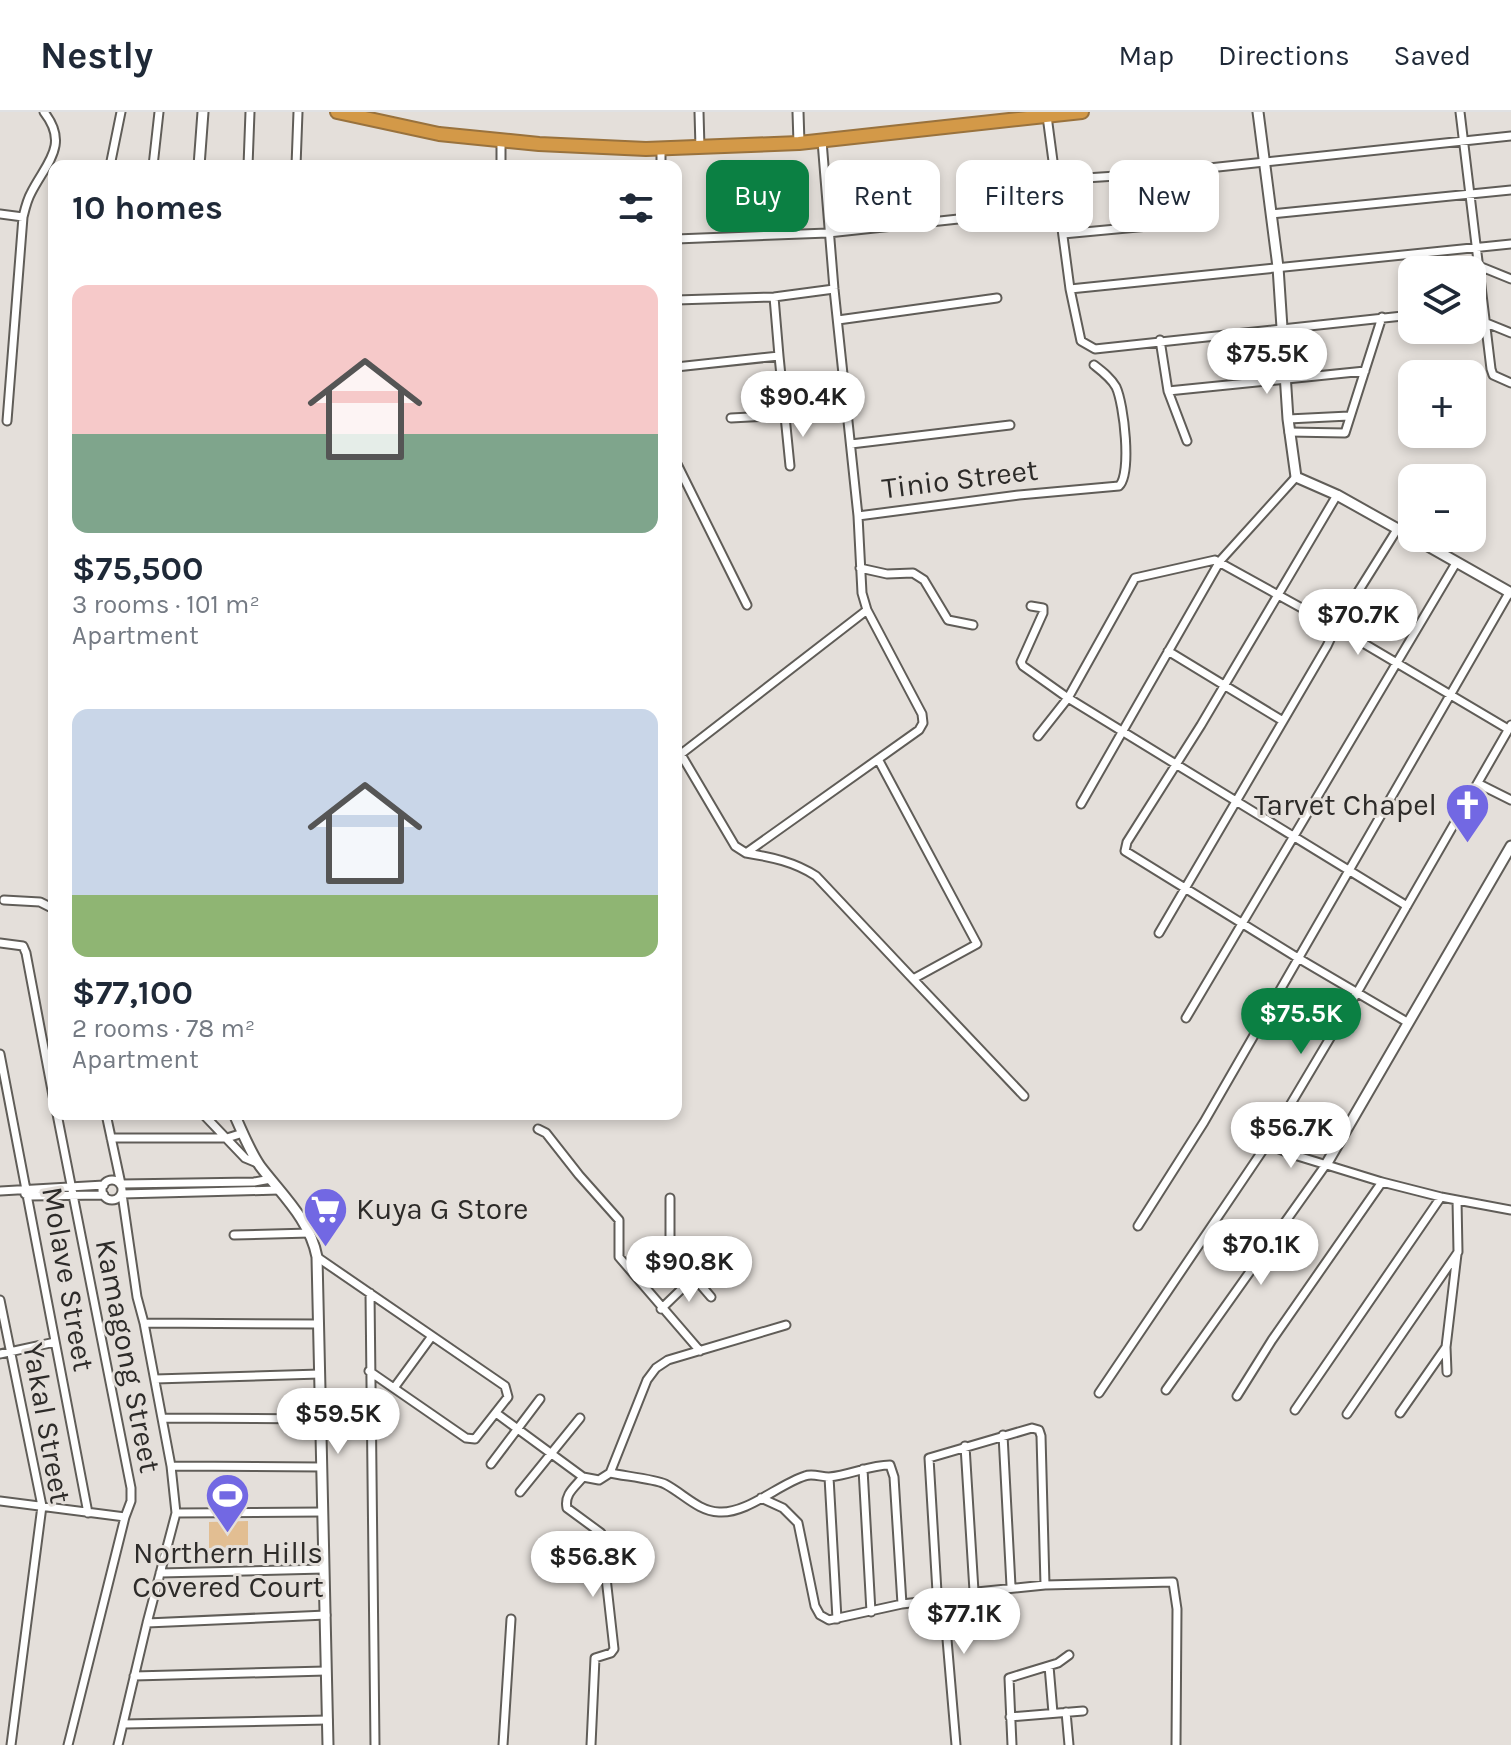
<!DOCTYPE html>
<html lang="en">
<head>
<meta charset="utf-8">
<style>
  body { margin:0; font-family:Karla,sans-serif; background:#f2f2f3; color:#1f2937; height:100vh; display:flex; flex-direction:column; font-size:30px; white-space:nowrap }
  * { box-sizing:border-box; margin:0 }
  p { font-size:26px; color:#747a83 }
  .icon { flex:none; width:44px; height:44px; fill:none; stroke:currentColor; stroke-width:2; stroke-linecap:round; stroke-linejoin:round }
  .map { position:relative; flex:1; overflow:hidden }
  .side { position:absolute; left:48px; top:48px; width:634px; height:960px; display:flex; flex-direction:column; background:#fff; border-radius:16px; box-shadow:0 4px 12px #0003 }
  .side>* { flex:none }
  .top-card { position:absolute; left:706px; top:48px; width:684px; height:72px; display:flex; gap:16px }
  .buttons { position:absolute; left:1398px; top:144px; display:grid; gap:16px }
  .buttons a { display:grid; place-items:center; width:88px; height:88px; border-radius:16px; background:#fff; box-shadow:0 4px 12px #0003; font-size:40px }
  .price { position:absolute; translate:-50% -68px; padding:0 18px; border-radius:28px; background:#fff; color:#222; font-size:26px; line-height:52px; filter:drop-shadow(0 2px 4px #0008) }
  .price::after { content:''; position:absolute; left:50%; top:48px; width:24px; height:18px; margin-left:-12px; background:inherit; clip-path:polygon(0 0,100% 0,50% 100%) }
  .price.on { background:#0b8043; color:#fff }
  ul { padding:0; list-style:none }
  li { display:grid; align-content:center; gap:16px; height:424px; padding:0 24px }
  li span { display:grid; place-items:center; height:248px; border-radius:16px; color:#555 }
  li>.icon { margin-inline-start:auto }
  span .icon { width:144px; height:144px; fill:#fffc; stroke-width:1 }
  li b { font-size:34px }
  h2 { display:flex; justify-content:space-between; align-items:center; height:96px; padding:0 24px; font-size:34px }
  .pill { padding:0 28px; border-radius:16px; background:#fff; box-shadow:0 4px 12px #0003; font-size:28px; line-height:72px }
  .pill.on { background:#0b8043; color:#fff }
  header { display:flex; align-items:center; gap:48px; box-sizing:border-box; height:112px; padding:0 40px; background:#fff; border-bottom:2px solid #e0e1e3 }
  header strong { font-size:38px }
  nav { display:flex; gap:44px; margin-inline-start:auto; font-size:28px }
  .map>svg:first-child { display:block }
  .green { fill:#e2be92 }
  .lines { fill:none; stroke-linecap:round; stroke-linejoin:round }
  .street-casing { stroke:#605d58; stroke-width:11 }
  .secondary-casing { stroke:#605d58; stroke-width:13 }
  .highway-casing { stroke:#99723d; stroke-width:16 }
  .street { stroke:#fff; stroke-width:7 }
  .secondary { stroke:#fff; stroke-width:9 }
  .highway { stroke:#d39948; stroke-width:12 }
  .labels { text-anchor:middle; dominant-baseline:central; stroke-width:6; stroke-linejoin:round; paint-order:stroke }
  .street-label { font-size:30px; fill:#2d2b29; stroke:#e4dfda }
  .poi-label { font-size:30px; fill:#2d2b29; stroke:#e4dfda; text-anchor:end }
</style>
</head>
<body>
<header>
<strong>Nestly</strong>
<nav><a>Map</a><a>Directions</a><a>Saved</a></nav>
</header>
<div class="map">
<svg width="1511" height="1633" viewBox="0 0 1511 1633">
  <rect width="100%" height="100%" fill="#e4dfda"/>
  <path class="green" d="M248,1409V1435L209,1436V1410Z"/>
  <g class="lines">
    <defs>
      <path id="street" d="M699,0L700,36
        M1460,0L1491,257L1493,263L1511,271
        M1047,4L1070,177L1081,229L1095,237L1412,203
        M822,29L834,177L858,404L1019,383L1119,374C1132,362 1124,292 1116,275C1111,266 1103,260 1094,253
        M110,54L121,0
        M153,54L159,0
        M248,54L250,0
        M296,54L298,0
        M501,54V29
        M661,54V37
        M1055,68L1162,61L1511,24
        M0,102L23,105
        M1271,102L1511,78
        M1063,122L1159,113
        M676,127L828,121L977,105
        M1479,154L1511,167
        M1070,177L1511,132
        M676,188L774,185L834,177
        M838,208L997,186
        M1484,210L1511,221
        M1160,228L1168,279L1187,329
        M779,244L790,354
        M676,255L779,244L774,185
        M1168,279L1365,259
        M731,306L785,303
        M1288,307L1349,304
        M7,309L23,105C25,97 27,88 31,81C46,51 70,33 44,0
        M1289,320L1345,321L1382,205
        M851,332L1010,313
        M676,350L747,493
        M1337,383L1201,613L1127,730L1125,739L1298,846L1407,910
        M860,456L887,462L913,461L924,468L948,508L973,513
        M1031,494L1043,496V501L1021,550L1023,554L1068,586L1407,794
        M1168,539L1283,609
        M1038,624L1068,586L1135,466L1215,448L1336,515L1508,617
        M676,634L735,734L746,741L919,618L923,611L922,602L867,498L862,481L858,404
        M681,642L867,498
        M1479,672L1511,688
        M1081,692L1220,449L1296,365
        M746,741C771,745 795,750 816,764L913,867L977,832L878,647
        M4,788L40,790L54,797
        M1159,821L1327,534L1336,515L1398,416
        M0,831L23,834L26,841L54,989
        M913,867L1024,984
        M1186,906L1456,451
        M0,942L88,1401
        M57,1002L131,1376V1389L125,1405L68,1633
        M106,1002L121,1072L254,1070L271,1067
        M203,1002L245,1046L257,1051
        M538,1017L546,1021L579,1063L619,1108V1145L700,1239
        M111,1026H227L243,1021
        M1267,1032L1291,1042L1382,1070L1441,1085L1511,1098
        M102 1078a10 10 0 1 1 20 0a10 10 0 1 1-20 0Z
        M0,1079L104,1073
        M25,1082L29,1084L104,1083
        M670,1086V1134L675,1143L711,1185
        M1138,1114L1204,1010L1509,481
        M234,1123L310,1121
        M317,1145L505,1274L508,1285L475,1327L466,1326L369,1259
        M370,1181L375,1633
        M0,1188L42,1394L11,1633
        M661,1197L694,1165
        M144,1211L319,1212
        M1446,1235L1447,1260
        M0,1242L55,1230
        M155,1267L320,1262
        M394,1276L432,1224
        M1166,1278L1327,1051
        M1099,1281L1267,1032L1358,879L1511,613
        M1237,1284L1272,1228L1382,1070
        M1295,1298L1441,1085
        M496,1301L583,1365L599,1368L610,1361C624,1364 655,1367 665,1372C684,1382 698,1399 719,1400C747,1402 779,1372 805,1364C812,1361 821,1365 829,1365C850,1363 870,1353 890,1353L894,1365L902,1492L829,1508L820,1503L815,1494L798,1411L783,1396L761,1386
        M1400,1301L1446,1235L1457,1142
        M1347,1302L1458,1140L1457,1088
        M162,1306L321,1307
        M1032,1316L1039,1318L1041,1324L1045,1473L947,1483L937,1480L929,1346Z
        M1003,1323L1011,1474
        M965,1334L974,1479
        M491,1352L540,1287
        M171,1354L322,1355
        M863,1357L871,1500
        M610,1361L647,1268L656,1256L668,1248L786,1213
        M583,1365C575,1375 564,1382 567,1396L601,1421L614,1537L611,1541L595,1546L591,1633
        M829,1365L837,1507
        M520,1380L580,1306
        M0,1389L125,1405
        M176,1401L323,1400
        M160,1461L324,1457
        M1045,1473L1173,1470L1177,1497L1176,1633
        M947,1483L944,1492L956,1633
        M902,1492L928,1489L944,1492
        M147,1511L326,1503
        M1049,1554L1053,1601
        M134,1564L326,1559
        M1066,1600L1069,1633
        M1010,1605L1083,1599
        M124,1612L328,1608
        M118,1633L147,1511L176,1401L171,1354L144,1211L137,1185L122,1082L279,1078
        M503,1633L511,1507
        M1012,1633L1009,1566L1058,1551L1069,1543"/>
      <path id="secondary" d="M798,0L799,31
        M1258,0L1278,155L1288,307L1296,365L1337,383L1412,425
        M199,54L203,0
        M1414,426L1511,481
        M234,1002C242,1019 249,1038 260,1054C282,1083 310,1108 317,1145L328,1633
        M1327,1051L1511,734"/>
      <path id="highway" d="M337,0L439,22L539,32L646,37L799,31L1082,0"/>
    </defs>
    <use href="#street" class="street-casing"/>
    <use href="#secondary" class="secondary-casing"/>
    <use href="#highway" class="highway-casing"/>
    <use href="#street" class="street"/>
    <use href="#secondary" class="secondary"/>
    <use href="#highway" class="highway"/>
  </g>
  <defs>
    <symbol id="church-pin" viewBox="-11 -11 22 30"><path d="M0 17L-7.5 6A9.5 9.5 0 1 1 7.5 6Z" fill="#7268e3" stroke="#e4dfda"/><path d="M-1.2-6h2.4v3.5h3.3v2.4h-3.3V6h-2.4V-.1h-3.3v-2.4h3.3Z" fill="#fff"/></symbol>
    <symbol id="supermarket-pin" viewBox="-11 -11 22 30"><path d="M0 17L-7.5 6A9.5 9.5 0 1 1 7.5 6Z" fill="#7268e3" stroke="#e4dfda"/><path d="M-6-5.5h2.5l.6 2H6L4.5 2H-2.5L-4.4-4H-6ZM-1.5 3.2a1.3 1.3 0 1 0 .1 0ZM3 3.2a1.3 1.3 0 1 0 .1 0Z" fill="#fff"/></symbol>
    <symbol id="stadium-pin" viewBox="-11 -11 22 30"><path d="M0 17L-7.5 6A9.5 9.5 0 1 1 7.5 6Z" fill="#7268e3" stroke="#e4dfda"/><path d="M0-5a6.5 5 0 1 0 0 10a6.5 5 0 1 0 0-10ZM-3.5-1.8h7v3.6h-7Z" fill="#fff"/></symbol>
  </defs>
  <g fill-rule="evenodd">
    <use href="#church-pin" x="1442" y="668" width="51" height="69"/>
    <use href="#supermarket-pin" x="300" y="1072" width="51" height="69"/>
    <use href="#stadium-pin" x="202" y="1358" width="51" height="69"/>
  </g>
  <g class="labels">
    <g class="street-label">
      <text transform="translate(960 367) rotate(-7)">Tinio Street</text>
      <text transform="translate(68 1167) rotate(80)">Molave Street</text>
      <text transform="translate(128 1244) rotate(79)">Kamagong Street</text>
      <text transform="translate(47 1311) rotate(80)">Yakal Street</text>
    </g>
    <g class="poi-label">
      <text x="1437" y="693">Tarvet Chapel</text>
      <text x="356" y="1097" text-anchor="start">Kuya G Store</text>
      <text x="228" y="1441" text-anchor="middle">Northern Hills<tspan x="228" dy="34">Covered Court</tspan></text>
    </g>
  </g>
</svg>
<div class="buttons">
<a><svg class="icon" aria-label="layers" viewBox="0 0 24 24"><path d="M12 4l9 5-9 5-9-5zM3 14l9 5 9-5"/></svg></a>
<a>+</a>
<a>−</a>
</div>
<b class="price" style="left:1267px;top:284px">$75.5K</b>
<b class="price" style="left:803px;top:327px">$90.4K</b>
<b class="price" style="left:1358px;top:545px">$70.7K</b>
<b class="price on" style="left:1301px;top:944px">$75.5K</b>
<b class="price" style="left:1291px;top:1058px">$56.7K</b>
<b class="price" style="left:1261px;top:1175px">$70.1K</b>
<b class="price" style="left:689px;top:1192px">$90.8K</b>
<b class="price" style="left:338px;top:1344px">$59.5K</b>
<b class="price" style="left:593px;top:1487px">$56.8K</b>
<b class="price" style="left:964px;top:1544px">$77.1K</b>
<div class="top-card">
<a class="pill on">Buy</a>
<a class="pill">Rent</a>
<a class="pill">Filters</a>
<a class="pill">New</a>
</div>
<section class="side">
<h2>10 homes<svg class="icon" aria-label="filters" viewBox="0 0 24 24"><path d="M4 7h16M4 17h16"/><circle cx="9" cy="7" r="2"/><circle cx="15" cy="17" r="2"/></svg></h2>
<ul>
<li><span style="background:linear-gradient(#f6c9c9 60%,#7fa58c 0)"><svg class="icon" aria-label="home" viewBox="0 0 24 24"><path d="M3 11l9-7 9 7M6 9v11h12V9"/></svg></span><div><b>$75,500</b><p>3 rooms · 101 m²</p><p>Apartment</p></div></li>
<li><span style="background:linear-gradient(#c9d6e8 75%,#8fb573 0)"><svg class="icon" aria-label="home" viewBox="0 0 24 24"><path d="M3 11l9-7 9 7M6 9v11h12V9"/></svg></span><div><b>$77,100</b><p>2 rooms · 78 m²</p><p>Apartment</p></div></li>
</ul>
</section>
</div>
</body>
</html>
